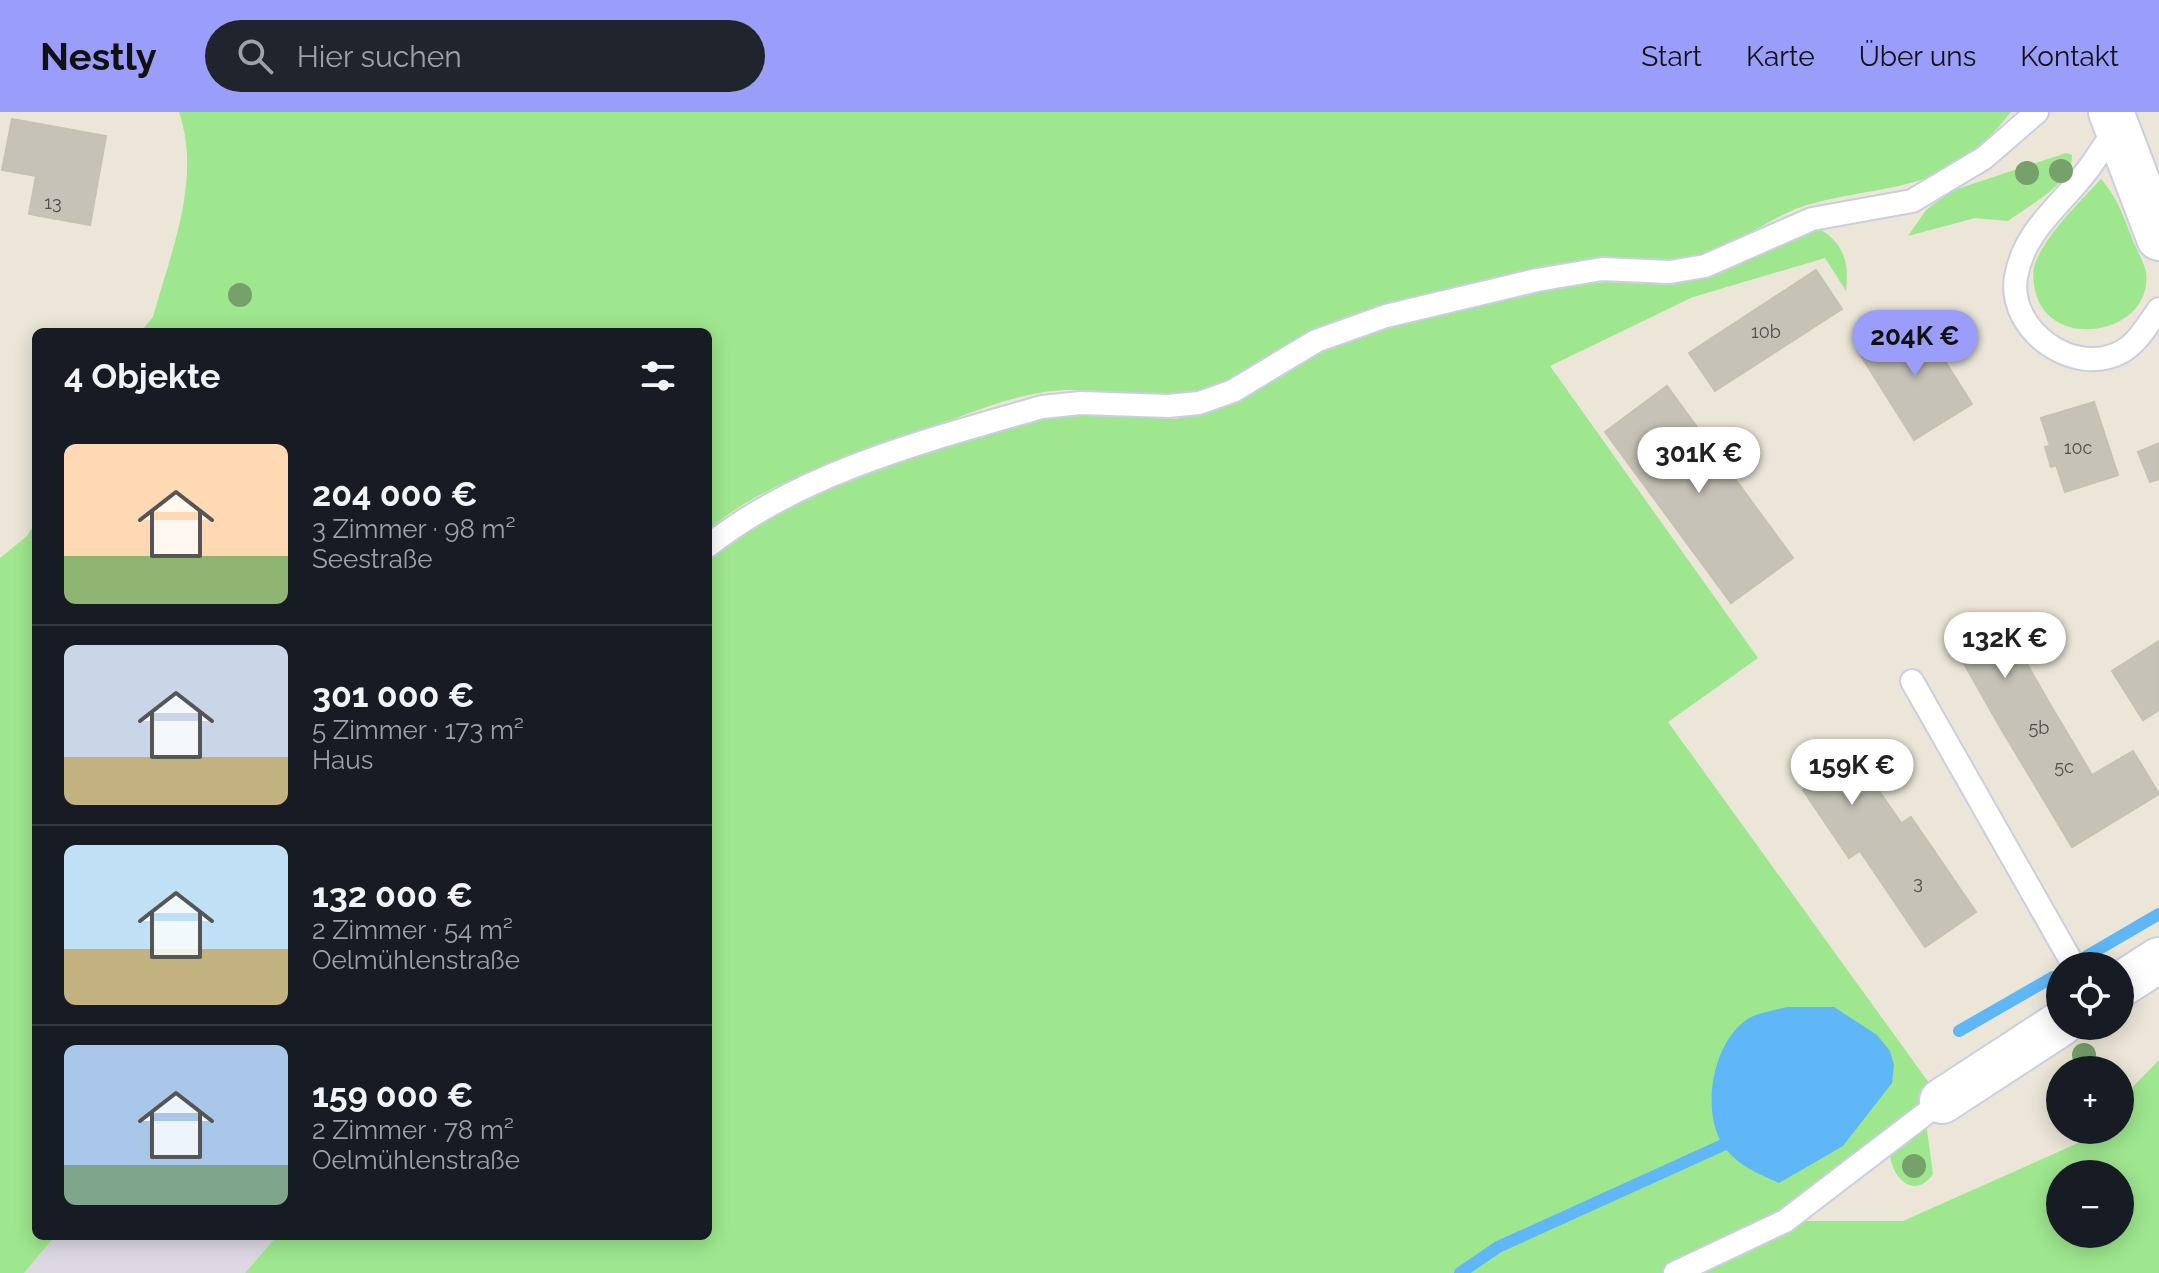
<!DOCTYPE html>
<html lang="de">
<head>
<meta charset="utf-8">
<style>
  body { margin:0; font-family:Raleway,sans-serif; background:#20242c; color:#f1f3f6; height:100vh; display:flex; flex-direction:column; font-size:30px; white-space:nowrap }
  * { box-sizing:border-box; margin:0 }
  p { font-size:26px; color:#9ea1a6 }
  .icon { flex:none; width:44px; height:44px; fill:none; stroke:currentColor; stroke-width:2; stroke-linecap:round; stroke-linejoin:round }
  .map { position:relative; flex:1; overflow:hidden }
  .drawer { position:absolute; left:32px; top:216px; width:680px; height:912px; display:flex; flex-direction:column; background:#171b24; border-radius:12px; box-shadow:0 4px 20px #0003 }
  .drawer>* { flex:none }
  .controls { position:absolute; left:2046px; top:840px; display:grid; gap:16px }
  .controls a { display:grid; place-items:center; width:88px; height:88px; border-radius:50%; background:#171b24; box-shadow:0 4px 20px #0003; font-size:40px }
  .price { position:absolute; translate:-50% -68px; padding:0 18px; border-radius:28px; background:#fff; color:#222; font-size:26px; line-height:52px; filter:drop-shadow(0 2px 4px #0008) }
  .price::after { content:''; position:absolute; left:50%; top:48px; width:24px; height:18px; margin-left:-12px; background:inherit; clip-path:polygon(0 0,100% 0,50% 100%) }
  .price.current { background:#9a9efa; color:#111 }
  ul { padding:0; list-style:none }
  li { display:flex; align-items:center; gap:24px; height:200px; padding:0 32px }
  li+li { border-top:2px solid #363941 }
  li span { display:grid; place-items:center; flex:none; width:224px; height:160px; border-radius:12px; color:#555 }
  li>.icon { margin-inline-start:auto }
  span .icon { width:96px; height:96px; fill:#fffc; stroke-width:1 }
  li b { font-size:34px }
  h2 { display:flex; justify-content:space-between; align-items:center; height:96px; padding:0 32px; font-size:34px }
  header { display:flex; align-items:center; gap:48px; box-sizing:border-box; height:112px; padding:0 40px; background:#9a9efa; color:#111 }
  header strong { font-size:38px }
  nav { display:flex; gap:44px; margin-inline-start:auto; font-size:28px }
  .search { width:560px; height:72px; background:#20242c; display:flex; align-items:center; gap:20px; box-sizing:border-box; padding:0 28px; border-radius:44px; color:#9ea1a6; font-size:30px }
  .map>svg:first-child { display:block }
  .industrial { fill:#ddd8e3 }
  .green { fill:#9ee78e; fill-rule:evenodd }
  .water { fill:#5fb7f8 }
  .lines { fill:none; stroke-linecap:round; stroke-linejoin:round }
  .stream { stroke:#5fb7f8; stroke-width:12 }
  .building { fill:#c6c2b7; stroke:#c6c2b1; stroke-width:2 }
  .service-casing { stroke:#cccde2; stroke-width:26 }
  .minor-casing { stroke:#cccde2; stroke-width:48 }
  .service { stroke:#fff; stroke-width:22 }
  .minor { stroke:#fff; stroke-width:44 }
  .tree { fill:#76a16b }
  .labels { text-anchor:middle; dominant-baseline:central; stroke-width:6; stroke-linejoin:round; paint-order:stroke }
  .number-label { font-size:18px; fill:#4f4e4b }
</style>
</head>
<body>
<header>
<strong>Nestly</strong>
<div class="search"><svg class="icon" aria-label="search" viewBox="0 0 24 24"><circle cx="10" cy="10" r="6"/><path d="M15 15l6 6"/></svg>Hier suchen</div>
<nav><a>Start</a><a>Karte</a><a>Über uns</a><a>Kontakt</a></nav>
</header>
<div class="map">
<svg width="2159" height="1161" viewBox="0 0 2159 1161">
  <rect width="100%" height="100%" fill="#ebe6d7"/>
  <path class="industrial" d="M55,1124H277L245,1161H24Z"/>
  <path class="green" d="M179,0H2011C1946,81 1904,69 1814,91C1773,101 1740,133 1700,143C1658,154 1616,145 1574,151C1539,155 1505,166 1471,174C1433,184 1393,192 1355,203C1299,220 1255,267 1198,280C1148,291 1095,272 1044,280C1001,287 958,306 917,321C846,347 767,368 708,418V220H141L153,205C171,139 202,68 179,0Z
    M2066,41L2072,43C2073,72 2027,94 2008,109L1975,106L1908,124L1926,98L1951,79Z
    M2101,67C2118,86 2125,108 2134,131C2138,140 2144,151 2146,160C2154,223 2048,241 2035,178C2033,169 2032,157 2036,149C2050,118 2079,91 2101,67Z
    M1820,117C1845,132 1849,152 1846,179L1825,146L1693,185L1550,254L1758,546L1668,610L1937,982L1782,1107L1672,1161H245L277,1124H708V444L736,421L817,376L1035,306L1089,302L1176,307L1209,300L1240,288L1327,235L1393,213L1541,178L1605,170L1672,173L1706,165L1791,124Z
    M36,410V1124H55L24,1161H0V446L27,424Z
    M2159,948V1161H1675L1785,1109H1903L2076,1032L2090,1018H2120V988ZM2060,1062H2120V1122H2060Z
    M1926,1011L1933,1062C1914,1089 1891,1065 1890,1041Z"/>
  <path class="water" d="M1787,895H1834L1877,923L1890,939L1894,953L1892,971L1843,1034L1779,1071C1759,1062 1736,1053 1723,1033C1700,998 1713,926 1751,905C1762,900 1776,898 1787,895Z"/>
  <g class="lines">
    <path class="stream" d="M2087,844L2159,802
      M1959,919L2053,865
      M1460,1161L1498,1135L1723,1033"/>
  </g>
  <path class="building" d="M12,7L106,24L90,113L29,102L36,64L2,58Z
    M1816,158L1842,197L1715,279L1689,241Z
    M1916,203L1972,292L1914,328L1858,239Z
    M1667,274L1793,446L1731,491L1605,320Z
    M2094,290L2118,363L2065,380L2056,353L2051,355L2045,335L2050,334L2041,306Z
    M2159,331V367L2150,370L2138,340Z
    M2010,522L2047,587L2000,615L1962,548Z
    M2159,529V598L2143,608L2112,559Z
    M2047,587L2092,663L2133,639L2159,682L2072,735L2000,615Z
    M1855,644L1901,711L1849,746L1803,678Z
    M1911,705L1976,800L1925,835L1860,739Z"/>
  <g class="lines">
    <defs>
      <path id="service" d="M2117,15C2106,30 2097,46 2086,60C2059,95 2024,119 2016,165C2007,218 2075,267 2123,239C2138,230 2149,211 2159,197
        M708,434C801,360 928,328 1042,295L1081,291L1168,294L1199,291L1233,279L1316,229L1386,204L1537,168L1602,157L1670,160L1705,154L1812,107L1912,89L1984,46L2037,0
        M1912,569L2074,854
        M1675,1161L1785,1109L1942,989"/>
      <path id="minor" d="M2111,0L2159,126
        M2120,873L2159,848
        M1942,989L2060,912"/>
    </defs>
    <use href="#service" class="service-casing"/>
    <use href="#minor" class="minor-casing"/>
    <use href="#service" class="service"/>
    <use href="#minor" class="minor"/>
  </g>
  <g class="tree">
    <circle cx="2061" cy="59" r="12"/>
    <circle cx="2027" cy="61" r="12"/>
    <circle cx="240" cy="183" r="12"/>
    <circle cx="2084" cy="943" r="12"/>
    <circle cx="1914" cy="1054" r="12"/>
  </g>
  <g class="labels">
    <g class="number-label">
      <text x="53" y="90">13</text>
      <text x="1766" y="219">10b</text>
      <text x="2078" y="335">10c</text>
      <text x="2039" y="615">5b</text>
      <text x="2064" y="654">5c</text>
      <text x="1918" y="770">3</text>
    </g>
  </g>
</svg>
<div class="controls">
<a><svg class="icon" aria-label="locate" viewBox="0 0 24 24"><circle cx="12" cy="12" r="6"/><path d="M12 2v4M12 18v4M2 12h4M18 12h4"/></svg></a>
<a>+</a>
<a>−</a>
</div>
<b class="price current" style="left:1915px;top:266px">204K €</b>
<b class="price" style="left:1699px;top:383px">301K €</b>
<b class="price" style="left:2005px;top:568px">132K €</b>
<b class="price" style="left:1852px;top:695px">159K €</b>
<section class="drawer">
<h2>4 Objekte<svg class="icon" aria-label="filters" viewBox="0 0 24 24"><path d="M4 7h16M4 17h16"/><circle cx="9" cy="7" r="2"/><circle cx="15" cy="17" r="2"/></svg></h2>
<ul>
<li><span style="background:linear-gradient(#ffd9b3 70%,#8fb573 0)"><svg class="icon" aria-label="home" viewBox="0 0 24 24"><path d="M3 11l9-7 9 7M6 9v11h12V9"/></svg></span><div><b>204 000 €</b><p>3 Zimmer · 98 m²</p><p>Seestraße</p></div></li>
<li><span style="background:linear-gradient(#c9d6e8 70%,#c2b280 0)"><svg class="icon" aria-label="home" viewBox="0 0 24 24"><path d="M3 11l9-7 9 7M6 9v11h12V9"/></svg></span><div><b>301 000 €</b><p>5 Zimmer · 173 m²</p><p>Haus</p></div></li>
<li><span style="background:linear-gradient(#bfe0f5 65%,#c2b280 0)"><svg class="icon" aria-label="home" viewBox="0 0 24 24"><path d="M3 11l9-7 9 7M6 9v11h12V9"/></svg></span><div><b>132 000 €</b><p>2 Zimmer · 54 m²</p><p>Oelmühlenstraße</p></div></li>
<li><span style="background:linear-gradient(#a9c7e8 75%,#7fa58c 0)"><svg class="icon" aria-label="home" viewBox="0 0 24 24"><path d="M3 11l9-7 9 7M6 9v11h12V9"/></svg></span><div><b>159 000 €</b><p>2 Zimmer · 78 m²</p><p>Oelmühlenstraße</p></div></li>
</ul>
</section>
</div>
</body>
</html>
